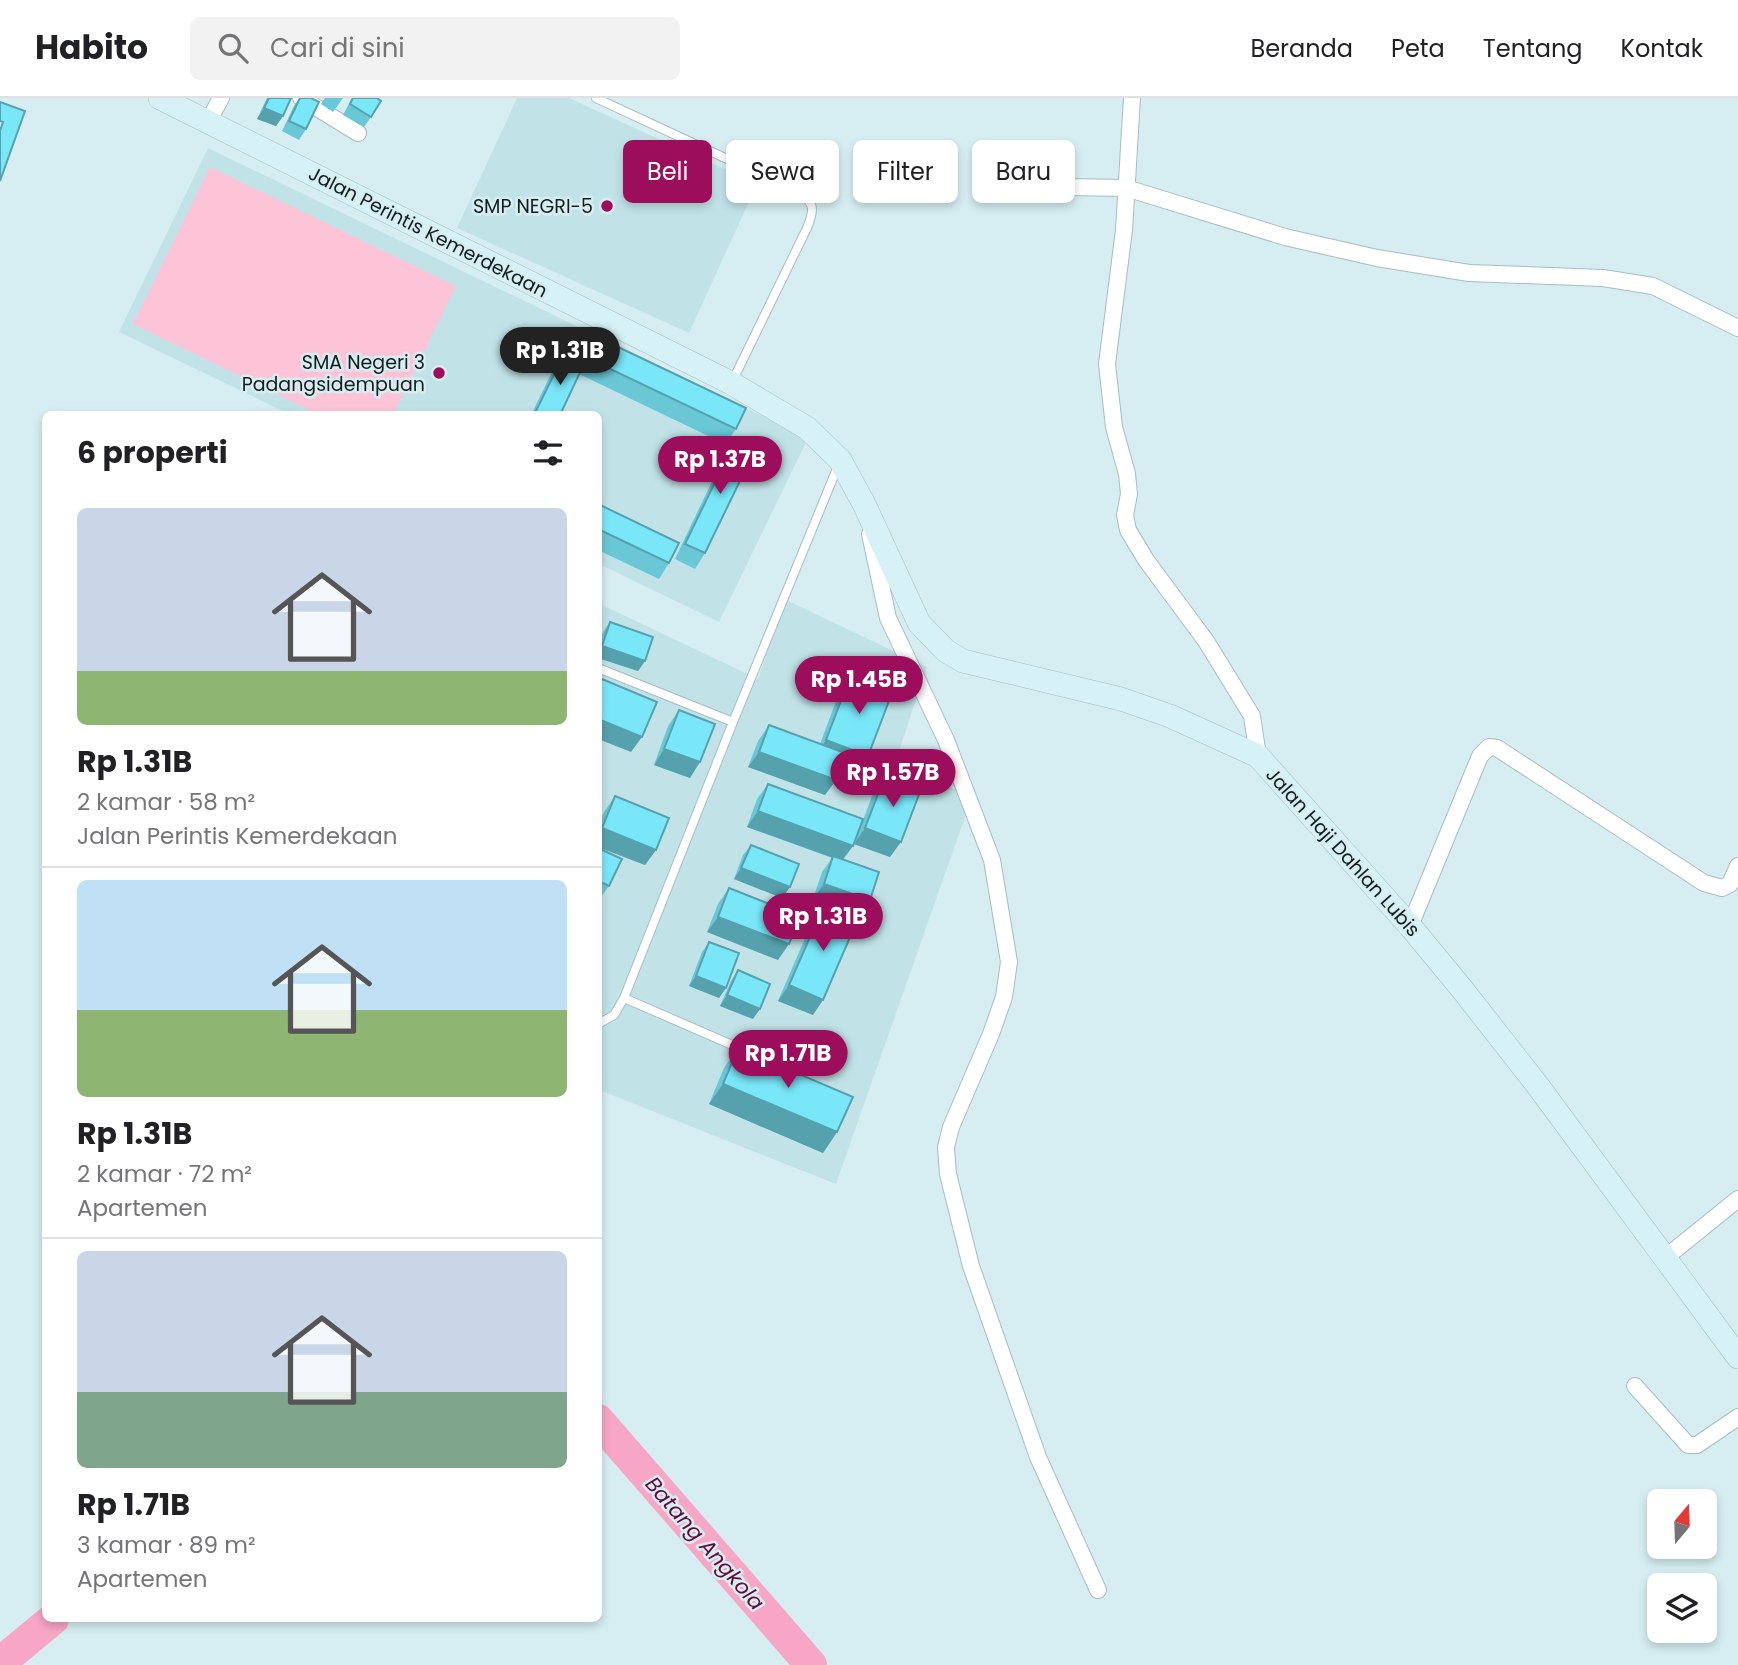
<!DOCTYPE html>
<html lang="id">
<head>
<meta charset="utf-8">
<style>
  body { margin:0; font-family:Poppins,sans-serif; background:#f2f2f2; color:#202124; height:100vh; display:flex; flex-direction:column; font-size:26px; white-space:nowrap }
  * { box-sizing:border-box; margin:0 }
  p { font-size:23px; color:#757577 }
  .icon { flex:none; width:38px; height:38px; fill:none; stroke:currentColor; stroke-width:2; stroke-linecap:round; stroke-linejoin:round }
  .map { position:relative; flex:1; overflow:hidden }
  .side { position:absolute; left:42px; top:313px; width:560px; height:1211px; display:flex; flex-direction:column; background:#fff; border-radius:10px; box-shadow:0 4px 10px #0003 }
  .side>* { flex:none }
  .hud { position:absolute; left:623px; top:42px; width:665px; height:63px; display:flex; gap:14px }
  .needle { width:46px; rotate:19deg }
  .buttons { position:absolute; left:1647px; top:1391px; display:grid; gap:14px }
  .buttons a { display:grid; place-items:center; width:70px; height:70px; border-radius:10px; background:#fff; box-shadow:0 4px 10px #0003; font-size:35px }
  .price { position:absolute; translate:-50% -60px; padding:0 16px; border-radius:24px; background:#9c0d5c; color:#fff; font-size:23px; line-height:46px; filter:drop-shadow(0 2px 4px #0008) }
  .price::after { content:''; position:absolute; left:50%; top:42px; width:21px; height:16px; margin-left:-10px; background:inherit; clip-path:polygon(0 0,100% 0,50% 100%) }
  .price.active { background:#222; color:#fff }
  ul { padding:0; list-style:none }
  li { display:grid; align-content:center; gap:14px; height:371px; padding:0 35px }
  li+li { border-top:2px solid #e0e0e0 }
  li span { display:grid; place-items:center; height:217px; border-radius:10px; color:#555 }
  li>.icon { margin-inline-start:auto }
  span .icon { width:126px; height:126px; fill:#fffc; stroke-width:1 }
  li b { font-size:30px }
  h2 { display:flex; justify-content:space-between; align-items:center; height:84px; padding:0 35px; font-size:30px }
  .pill { padding:0 24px; border-radius:10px; background:#fff; box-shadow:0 4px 10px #0003; font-size:24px; line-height:63px }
  .pill.active { background:#9c0d5c; color:#fff }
  header { display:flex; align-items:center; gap:42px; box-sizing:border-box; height:98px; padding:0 35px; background:#fff; border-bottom:2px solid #e0e0e0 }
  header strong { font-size:33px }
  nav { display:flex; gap:38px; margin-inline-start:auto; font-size:24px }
  .search { width:490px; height:63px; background:#f2f2f2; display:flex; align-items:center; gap:18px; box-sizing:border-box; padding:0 24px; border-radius:10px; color:#757577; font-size:26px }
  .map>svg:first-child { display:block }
  .built { fill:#c1e3e8 }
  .green { fill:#fdc4d8 }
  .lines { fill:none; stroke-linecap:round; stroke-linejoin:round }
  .river { stroke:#f8a6c5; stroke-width:32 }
  .lane-casing { stroke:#a6bdc1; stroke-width:10 }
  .street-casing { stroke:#a6bdc1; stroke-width:18 }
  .secondary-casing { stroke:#a6bdc1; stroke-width:24 }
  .lane { stroke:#fff; stroke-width:8 }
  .street { stroke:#fff; stroke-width:16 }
  .secondary { stroke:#d6f2f6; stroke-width:23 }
  .wall { fill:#69c7d6 }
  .shaded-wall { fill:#55a2ae }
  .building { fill:#7ae7f9; stroke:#55a2ae; stroke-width:2 }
  .poi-dot { fill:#9c0d5c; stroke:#d6eef2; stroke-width:2.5 }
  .labels { text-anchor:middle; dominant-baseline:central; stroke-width:5; stroke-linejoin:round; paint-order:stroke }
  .poi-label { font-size:19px; fill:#141d1e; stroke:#d6eef2; text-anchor:end }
  .street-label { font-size:19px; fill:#141d1e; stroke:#d6eef2 }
  .water-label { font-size:21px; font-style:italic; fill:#630939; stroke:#d6eef2 }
</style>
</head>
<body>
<header>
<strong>Habito</strong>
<div class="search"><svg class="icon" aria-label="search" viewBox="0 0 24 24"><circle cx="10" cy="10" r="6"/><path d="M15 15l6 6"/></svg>Cari di sini</div>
<nav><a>Beranda</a><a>Peta</a><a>Tentang</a><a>Kontak</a></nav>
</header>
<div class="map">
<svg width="1738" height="1567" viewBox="0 0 1738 1567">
  <rect width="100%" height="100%" fill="#d6eef2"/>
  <path class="built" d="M517,0H569L757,86L689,235L457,130Z
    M208,50L808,340L719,524L599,466L598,317H291L119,234Z
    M784,501L927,569L895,665L972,699L836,1086L599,992L598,505L758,581Z"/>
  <path class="green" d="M210,69L456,188L393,317H320L133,226Z"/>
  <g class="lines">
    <path class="river" d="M598,1322L811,1567
      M0,1565L53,1521"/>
    <defs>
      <path id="lane" d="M596,0L796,93C815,104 815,111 807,130L733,282
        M598,570L733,624
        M598,926L614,917L624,900
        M792,973L624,900L733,624L838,368"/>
      <path id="street" d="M301,0L358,35
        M1132,0L1124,132L1107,266L1114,329L1127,376L1129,396L1125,417L1128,432L1146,462L1206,543L1252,618L1258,658
        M208,24L221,0
        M997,88L1126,90L1285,139L1377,160L1469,175L1603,180L1653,188L1738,230
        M870,436L888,520L946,642L992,762L1009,864L1004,899L991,936L951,1029L946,1049L948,1076L971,1168L1038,1359L1098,1492
        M1410,828L1480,658L1489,649L1497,650L1704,785L1722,790L1730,786L1738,768
        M1665,1160L1738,1101
        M1635,1288L1688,1347H1697L1738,1319"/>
      <path id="secondary" d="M160,0L731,285L807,330L840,362L864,406L919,525L946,553L963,563L1121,601L1170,618L1258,658L1410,828L1462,891L1538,988L1738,1259"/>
    </defs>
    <use href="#lane" class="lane-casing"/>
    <use href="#street" class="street-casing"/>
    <use href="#secondary" class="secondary-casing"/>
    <use href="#lane" class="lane"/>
    <use href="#street" class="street"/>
    <use href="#secondary" class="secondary"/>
  </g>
  <path class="wall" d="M267,0H291L283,18L276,28L257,21Z
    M300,0H311L306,31L299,42L282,33L295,6Z
    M325,0H343L333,14L321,6Z
    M352,0H377L371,19L364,29L343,17Z
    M593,237L736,331L725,346L579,276L560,317H531L553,272L564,256L577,263L582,252Z
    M736,341L705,455L695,471L675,461L725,356Z
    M598,406L669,465L659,481L598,452Z
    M610,524L645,563L638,573L598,560V547L603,534Z
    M850,579L868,658L858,674L841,667L836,682L825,697L748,669L758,643L769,627L820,646L839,595Z
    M679,612L690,680L654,667L668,628Z
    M885,678L890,759L854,746L874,693Z
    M768,686L843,762L859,817L813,801L822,774L832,760L747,729L757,701Z
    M615,698L656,752L645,767L598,749V728L604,714Z
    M751,747L790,789L782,800L734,781L743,757Z
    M598,750L609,788L598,803Z
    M729,790L778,862L707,834L718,806Z
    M823,809L813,917L778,903L812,824Z
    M709,844L726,890L719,900L689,888L702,854Z
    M738,872L753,921L720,908L731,883Z
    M738,950L837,1034L823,1055L709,1006L724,970Z"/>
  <path class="shaded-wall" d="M264,10L283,18L276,28L257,21Z
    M602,548L645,563L638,573L598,560V553Z
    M598,621L642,639L631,654L598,641Z
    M826,642L868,658L858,674L815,658Z
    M664,651L700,664L690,680L654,667Z
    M759,654L836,682L825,697L748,669Z
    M758,713L853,748L842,763L747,729Z
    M602,730L656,752L645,767L598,749V736Z
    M865,730L901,744L890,759L854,746Z
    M741,770L790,789L782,800L734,781Z
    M824,786L870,802L859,817L813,801Z
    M718,819L789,846L778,862L707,834Z
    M696,878L726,890L719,900L689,888Z
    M789,887L823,902L813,917L778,903Z
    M727,897L760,911L753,921L720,908Z
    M723,986L837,1034L823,1055L709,1006Z"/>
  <path class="building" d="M269,0H291L283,18L264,10Z
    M300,0H311L319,4L306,31L289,23Z
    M353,0H377L381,3L371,19L350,6Z
    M0,4L25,13L0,83V33L3,24L0,23Z
    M593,237L746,310L736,331L583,258Z
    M564,256L584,266L560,317H534Z
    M736,341L756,350L705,455L685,446Z
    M598,406L679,445L669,465L598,431Z
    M610,524L653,539L645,563L602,548Z
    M850,579L892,595L868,658L826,642Z
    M602,581L657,604L642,639L598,621V589Z
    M679,612L715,626L700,664L664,651Z
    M769,627L845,655L836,682L759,654Z
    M885,678L921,691L901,744L865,730Z
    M768,686L863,721L853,748L758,713Z
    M615,698L669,720L656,752L602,730Z
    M751,747L799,766L790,789L741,770Z
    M598,750L622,761L609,788L598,783Z
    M833,758L879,774L870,802L824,786Z
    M729,790L800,818L789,846L718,819Z
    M823,809L857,823L823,902L789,887Z
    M709,844L739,855L726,890L696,878Z
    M738,872L770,886L760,911L727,897Z
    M738,950L853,999L837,1034L723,986Z"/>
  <g class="poi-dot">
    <circle cx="607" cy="108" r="7"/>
    <circle cx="439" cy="275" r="7"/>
  </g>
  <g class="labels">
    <g class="poi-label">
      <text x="593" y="108">SMP NEGRI-5</text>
      <text x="425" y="264">SMA Negeri 3<tspan x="425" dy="22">Padangsidempuan</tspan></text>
    </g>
    <g class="street-label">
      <text transform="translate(428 134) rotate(27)">Jalan Perintis Kemerdekaan</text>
      <text transform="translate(1343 754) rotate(48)">Jalan Haji Dahlan Lubis</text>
    </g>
    <g class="water-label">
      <text transform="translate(705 1445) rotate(49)">Batang Angkola</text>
    </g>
  </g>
</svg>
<div class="buttons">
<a><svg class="needle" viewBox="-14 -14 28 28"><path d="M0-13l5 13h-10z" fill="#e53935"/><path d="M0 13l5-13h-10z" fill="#757577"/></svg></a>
<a><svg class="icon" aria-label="layers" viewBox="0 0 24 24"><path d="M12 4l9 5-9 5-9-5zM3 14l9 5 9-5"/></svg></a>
</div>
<b class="price active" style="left:560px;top:289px">Rp 1.31B</b>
<b class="price" style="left:720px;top:398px">Rp 1.37B</b>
<b class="price" style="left:859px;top:618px">Rp 1.45B</b>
<b class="price" style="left:893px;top:711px">Rp 1.57B</b>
<b class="price" style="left:823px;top:855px">Rp 1.31B</b>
<b class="price" style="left:788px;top:992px">Rp 1.71B</b>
<div class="hud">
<a class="pill active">Beli</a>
<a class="pill">Sewa</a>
<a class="pill">Filter</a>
<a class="pill">Baru</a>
</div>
<section class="side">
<h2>6 properti<svg class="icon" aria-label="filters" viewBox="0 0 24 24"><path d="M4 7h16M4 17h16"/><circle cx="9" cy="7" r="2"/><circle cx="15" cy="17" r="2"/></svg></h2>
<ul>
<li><span style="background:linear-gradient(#c9d6e8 75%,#8fb573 0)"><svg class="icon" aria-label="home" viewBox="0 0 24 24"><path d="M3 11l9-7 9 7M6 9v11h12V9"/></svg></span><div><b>Rp 1.31B</b><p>2 kamar · 58 m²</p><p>Jalan Perintis Kemerdekaan</p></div></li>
<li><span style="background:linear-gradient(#bfe0f5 60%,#8fb573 0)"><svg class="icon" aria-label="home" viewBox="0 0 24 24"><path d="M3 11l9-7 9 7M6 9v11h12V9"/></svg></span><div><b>Rp 1.31B</b><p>2 kamar · 72 m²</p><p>Apartemen</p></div></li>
<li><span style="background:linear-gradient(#c9d6e8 65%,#7fa58c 0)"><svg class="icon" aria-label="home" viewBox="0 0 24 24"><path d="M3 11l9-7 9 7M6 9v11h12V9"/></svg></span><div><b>Rp 1.71B</b><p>3 kamar · 89 m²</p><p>Apartemen</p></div></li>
</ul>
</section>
</div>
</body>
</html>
